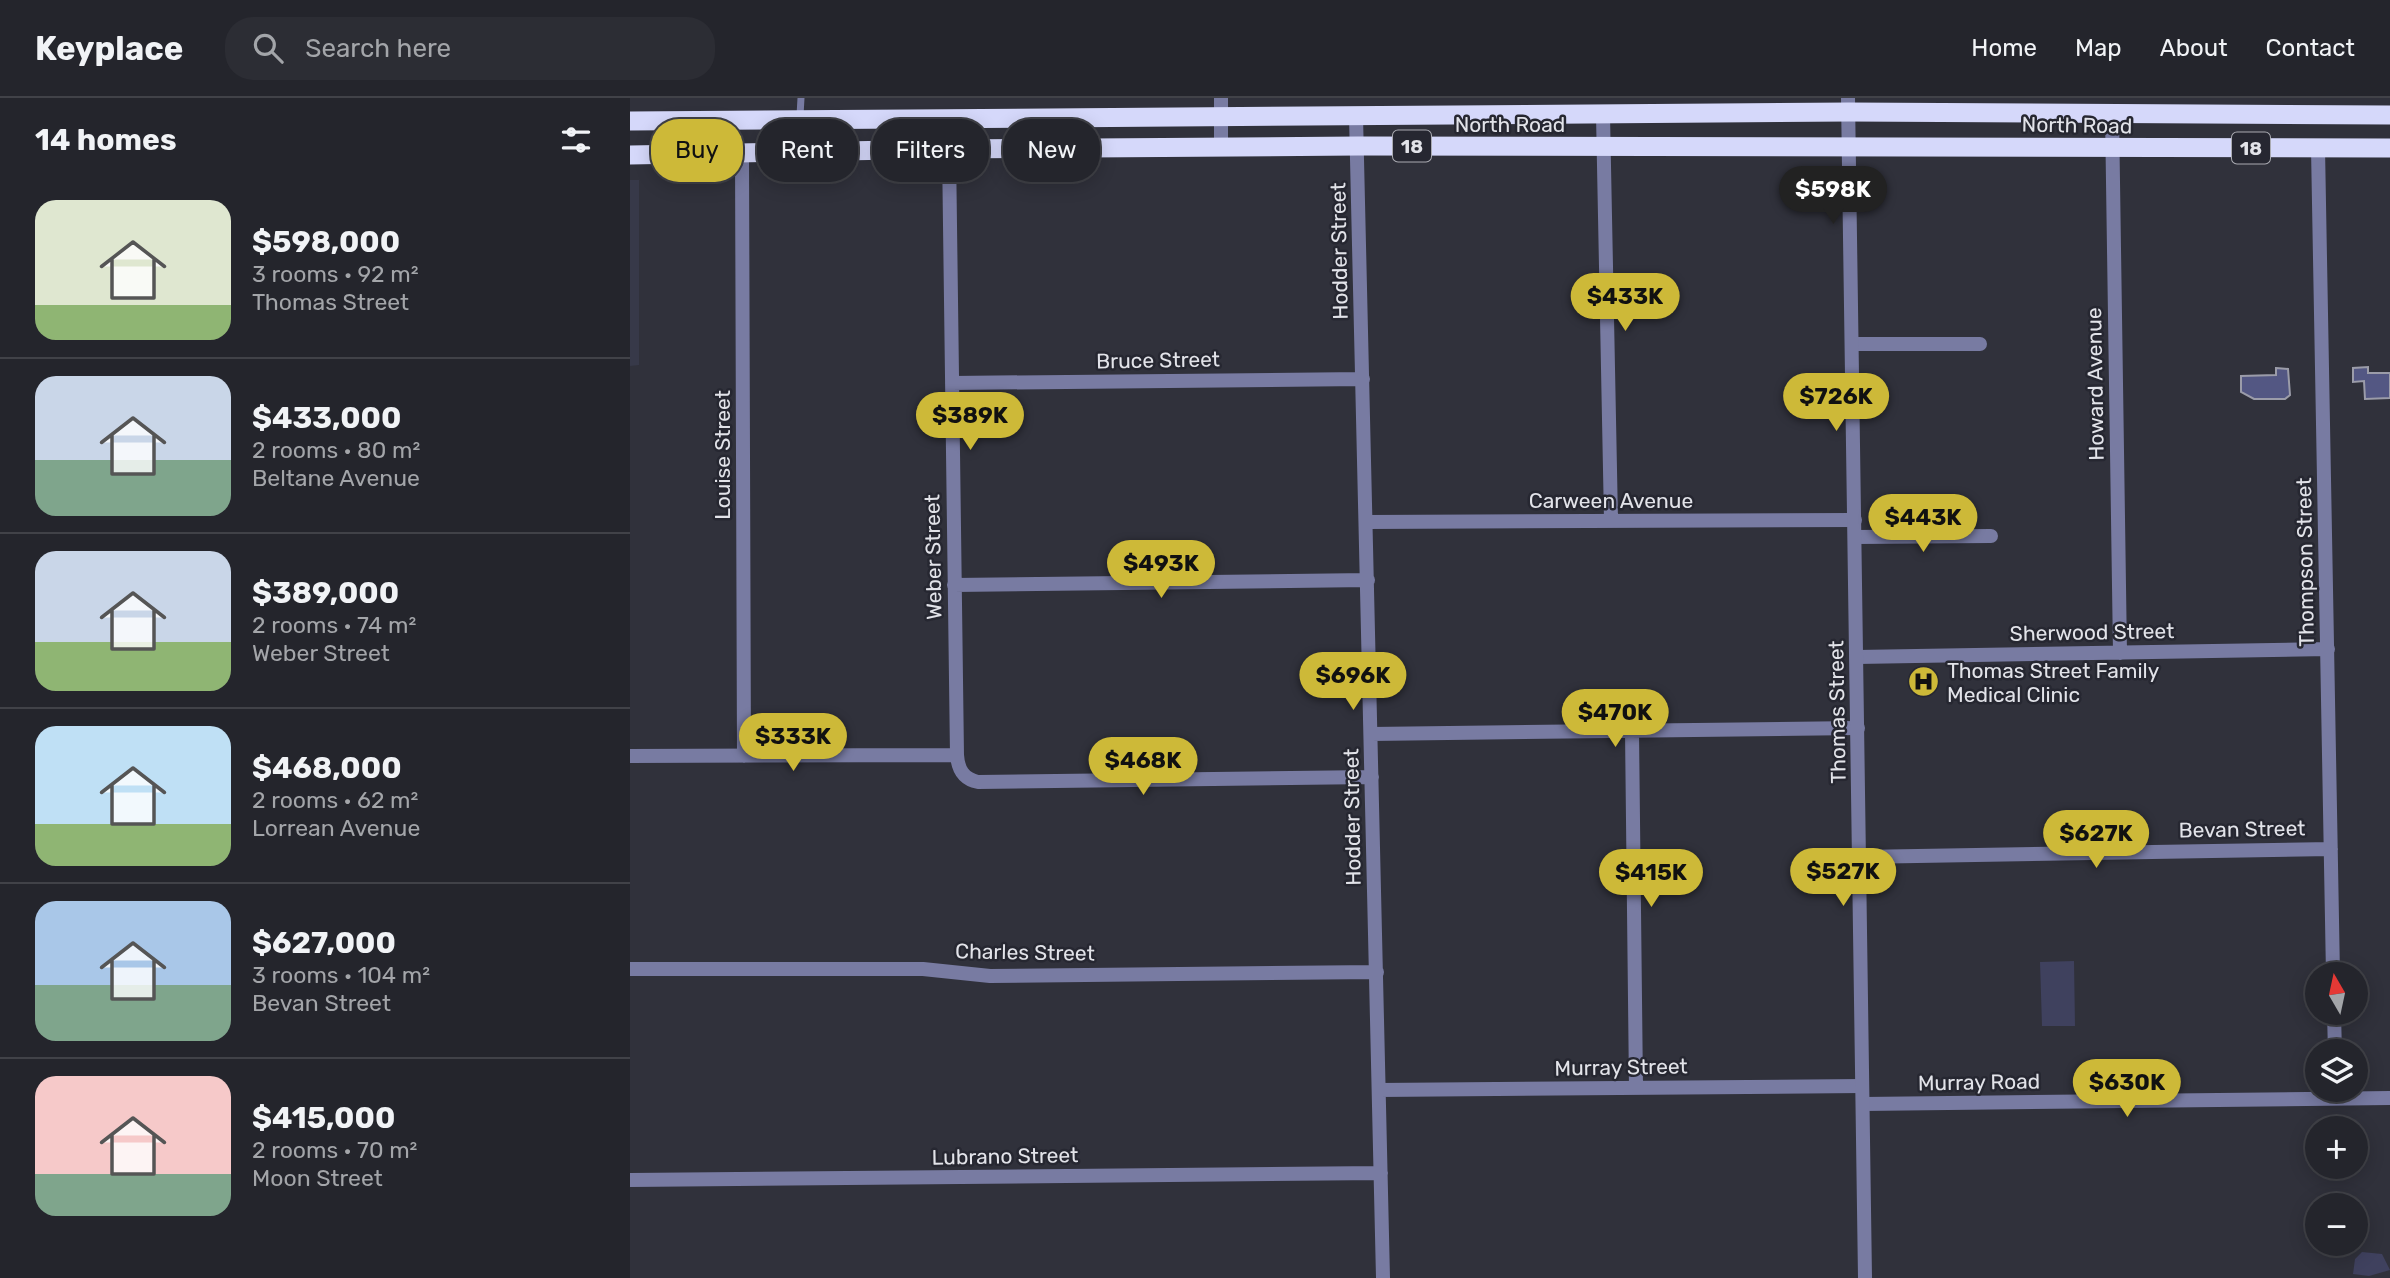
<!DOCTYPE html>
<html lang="en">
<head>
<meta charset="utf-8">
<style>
  body { margin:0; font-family:Rubik,sans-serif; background:#2c2d34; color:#f1f3f6; height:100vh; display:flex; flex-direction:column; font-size:26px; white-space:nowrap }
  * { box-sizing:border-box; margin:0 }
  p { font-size:23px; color:#a3a5a9 }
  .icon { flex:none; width:38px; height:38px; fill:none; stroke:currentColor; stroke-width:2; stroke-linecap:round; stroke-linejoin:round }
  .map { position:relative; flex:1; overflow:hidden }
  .side { display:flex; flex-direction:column; background:#24252c; width:630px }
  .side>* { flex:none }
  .guide { position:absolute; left:21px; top:21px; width:665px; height:63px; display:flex; gap:14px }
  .needle { width:46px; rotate:351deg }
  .controls { position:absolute; left:1675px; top:864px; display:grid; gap:14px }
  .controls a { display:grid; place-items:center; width:63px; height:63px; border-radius:50%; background:#24252c; box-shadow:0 4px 18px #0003,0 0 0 2px #414248; font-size:35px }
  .price { position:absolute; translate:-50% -60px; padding:0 16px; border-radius:24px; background:#cdb938; color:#111; font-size:23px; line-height:46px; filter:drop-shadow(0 2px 4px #0008) }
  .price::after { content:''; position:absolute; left:50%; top:42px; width:21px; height:16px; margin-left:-10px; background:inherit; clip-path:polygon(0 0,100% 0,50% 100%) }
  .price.active { background:#222; color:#fff }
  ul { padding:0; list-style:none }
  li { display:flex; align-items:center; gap:21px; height:175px; padding:0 35px }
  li+li { border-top:2px solid #414248 }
  li span { display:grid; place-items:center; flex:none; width:196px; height:140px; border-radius:21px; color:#555 }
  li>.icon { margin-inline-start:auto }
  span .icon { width:84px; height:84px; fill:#fffc; stroke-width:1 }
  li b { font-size:30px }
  h2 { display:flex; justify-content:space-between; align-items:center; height:84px; padding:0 35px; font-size:30px }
  .pill { padding:0 24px; border-radius:28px; background:#24252c; box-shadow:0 4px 18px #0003,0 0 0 2px #414248; font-size:24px; line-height:63px }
  .pill.active { background:#cdb938; color:#111 }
  header { display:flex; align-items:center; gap:42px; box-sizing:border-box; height:98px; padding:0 35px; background:#24252c; border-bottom:2px solid #414248 }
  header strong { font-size:33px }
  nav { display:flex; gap:38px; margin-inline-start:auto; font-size:24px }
  .search { width:490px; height:63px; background:#2c2d34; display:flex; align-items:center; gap:18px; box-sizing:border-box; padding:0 24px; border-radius:28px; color:#a3a5a9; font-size:26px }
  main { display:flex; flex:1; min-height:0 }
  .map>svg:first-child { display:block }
  .built { fill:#373949 }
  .green { fill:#3f415e }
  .building { fill:#535783; stroke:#9b9ca9; stroke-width:2 }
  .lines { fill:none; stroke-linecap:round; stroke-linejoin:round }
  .service { stroke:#787ba2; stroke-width:7 }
  .minor { stroke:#787ba2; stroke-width:14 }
  .tertiary { stroke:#787ba2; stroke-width:14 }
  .trunk { stroke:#d5d8fa; stroke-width:19 }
  .labels { text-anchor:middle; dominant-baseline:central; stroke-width:5; stroke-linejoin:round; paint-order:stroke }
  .shield { fill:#262731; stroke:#aaabb2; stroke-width:2 }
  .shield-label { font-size:19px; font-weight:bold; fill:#e2e3e9 }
  .street-label { font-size:21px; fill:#e2e3e9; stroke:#262731 }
  .poi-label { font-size:21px; fill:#e2e3e9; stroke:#262731; text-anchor:start }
</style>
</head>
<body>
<header>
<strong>Keyplace</strong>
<div class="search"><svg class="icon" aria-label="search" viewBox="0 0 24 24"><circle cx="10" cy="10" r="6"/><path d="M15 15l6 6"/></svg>Search here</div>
<nav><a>Home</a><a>Map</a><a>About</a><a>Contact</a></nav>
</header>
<main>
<section class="side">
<h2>14 homes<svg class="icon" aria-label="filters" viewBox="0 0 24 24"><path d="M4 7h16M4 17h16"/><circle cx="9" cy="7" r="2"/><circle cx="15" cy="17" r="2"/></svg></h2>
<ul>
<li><span style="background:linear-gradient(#dfe7d0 75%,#8fb573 0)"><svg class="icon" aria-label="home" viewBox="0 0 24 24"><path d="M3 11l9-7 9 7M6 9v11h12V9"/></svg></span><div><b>$598,000</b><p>3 rooms · 92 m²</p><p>Thomas Street</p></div></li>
<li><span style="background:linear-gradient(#c9d6e8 60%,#7fa58c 0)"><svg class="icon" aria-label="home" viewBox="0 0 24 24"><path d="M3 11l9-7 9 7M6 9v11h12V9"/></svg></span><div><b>$433,000</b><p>2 rooms · 80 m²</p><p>Beltane Avenue</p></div></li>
<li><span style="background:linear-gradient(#c9d6e8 65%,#8fb573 0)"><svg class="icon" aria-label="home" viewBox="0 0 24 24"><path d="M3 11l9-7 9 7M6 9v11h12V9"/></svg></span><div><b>$389,000</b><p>2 rooms · 74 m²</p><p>Weber Street</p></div></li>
<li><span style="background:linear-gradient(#bfe0f5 70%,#8fb573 0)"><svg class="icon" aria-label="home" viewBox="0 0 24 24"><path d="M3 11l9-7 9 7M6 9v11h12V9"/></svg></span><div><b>$468,000</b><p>2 rooms · 62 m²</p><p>Lorrean Avenue</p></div></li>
<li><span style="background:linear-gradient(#a9c7e8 60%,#7fa58c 0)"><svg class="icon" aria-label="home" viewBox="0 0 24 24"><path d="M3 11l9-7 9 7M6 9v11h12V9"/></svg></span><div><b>$627,000</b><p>3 rooms · 104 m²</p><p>Bevan Street</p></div></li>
<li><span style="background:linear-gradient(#f6c9c9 70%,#7fa58c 0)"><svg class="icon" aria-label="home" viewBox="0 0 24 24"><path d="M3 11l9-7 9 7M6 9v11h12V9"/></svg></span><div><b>$415,000</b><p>2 rooms · 70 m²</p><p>Moon Street</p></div></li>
</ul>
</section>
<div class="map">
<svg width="1760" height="1180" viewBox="0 0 1760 1180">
  <rect width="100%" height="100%" fill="#30313b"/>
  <path class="built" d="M0,82H9V267L0,268Z"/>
  <path class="green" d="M1444,863L1445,928H1412L1410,864Z
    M1732,1154L1752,1156L1760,1172L1739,1178L1723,1176L1725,1161Z"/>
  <path class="building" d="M1738,269V275H1760V300L1735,301L1734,283L1723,284V270Z
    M1646,270L1658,271L1660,297L1655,301H1624L1611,294V278L1646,277Z"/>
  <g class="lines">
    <path class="service" d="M168,53L171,0"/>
    <path class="minor" d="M1482,16L1490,555
      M973,17L981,422
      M726,18L753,1180
      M591,49V0
      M1688,50L1703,877
      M319,51L327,657C328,671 333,681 348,684L742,679
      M112,56L114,658
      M1222,246H1350
      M322,285L733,281
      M737,424L1225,422
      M1225,439L1361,438
      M324,487L738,482
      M1227,559L1698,551
      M1002,633L1006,990
      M741,636L1228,630
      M0,658L327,657
      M1229,759L1701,751
      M0,871H293L360,878L747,874
      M1704,915L1705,954
      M749,992L1232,988
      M1233,1006L1760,1000
      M0,1082L751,1075"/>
    <path class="tertiary" d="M1218,0L1235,1180"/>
    <path class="trunk" d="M0,23L1219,14L1760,17
      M0,57L319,51L728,48L1760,50"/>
  </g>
  <defs>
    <symbol id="hospital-disc" viewBox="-11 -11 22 22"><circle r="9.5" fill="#cdb938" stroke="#262731"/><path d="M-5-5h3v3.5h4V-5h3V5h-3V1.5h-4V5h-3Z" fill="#111"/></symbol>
  </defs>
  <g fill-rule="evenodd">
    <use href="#hospital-disc" x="1276" y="566" width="35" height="35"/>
  </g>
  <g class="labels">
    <g class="shield">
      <rect x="763" y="32.5" width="38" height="31" rx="5"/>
      <rect x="1602" y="34.5" width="38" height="31" rx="5"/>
    </g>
    <g class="shield-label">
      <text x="782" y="48">18</text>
      <text x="1621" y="50">18</text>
    </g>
    <g class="street-label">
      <text x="880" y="26">North Road</text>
      <text transform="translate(1447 27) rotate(1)">North Road</text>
      <text transform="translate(709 153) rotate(-91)">Hodder Street</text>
      <text transform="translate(528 262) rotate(-1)">Bruce Street</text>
      <text transform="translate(1465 286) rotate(-91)">Howard Avenue</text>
      <text transform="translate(92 357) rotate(-90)">Louise Street</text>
      <text x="981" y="402">Carween Avenue</text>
      <text transform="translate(303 459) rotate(-91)">Weber Street</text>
      <text transform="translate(1675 464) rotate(-91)">Thompson Street</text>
      <text transform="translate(1462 534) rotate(-1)">Sherwood Street</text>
      <text transform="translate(1207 614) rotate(-91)">Thomas Street</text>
      <text transform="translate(722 719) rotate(-91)">Hodder Street</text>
      <text transform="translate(1612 731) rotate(-1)">Bevan Street</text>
      <text transform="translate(395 854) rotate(1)">Charles Street</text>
      <text transform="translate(991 969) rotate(-1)">Murray Street</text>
      <text transform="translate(1349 984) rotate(-1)">Murray Road</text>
      <text transform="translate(375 1058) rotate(-1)">Lubrano Street</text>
    </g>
    <g class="poi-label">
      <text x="1317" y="572">Thomas Street Family<tspan x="1317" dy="24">Medical Clinic</tspan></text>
    </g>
  </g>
</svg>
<div class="controls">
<a><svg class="needle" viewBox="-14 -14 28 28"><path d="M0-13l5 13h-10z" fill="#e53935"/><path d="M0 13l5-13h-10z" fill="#a3a5a9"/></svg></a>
<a><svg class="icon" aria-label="layers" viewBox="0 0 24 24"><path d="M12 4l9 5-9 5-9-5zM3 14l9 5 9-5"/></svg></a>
<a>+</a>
<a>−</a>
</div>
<b class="price active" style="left:1203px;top:128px">$598K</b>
<b class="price" style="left:995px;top:235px">$433K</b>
<b class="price" style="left:1206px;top:335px">$726K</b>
<b class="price" style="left:340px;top:354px">$389K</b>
<b class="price" style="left:1293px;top:456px">$443K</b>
<b class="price" style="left:531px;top:502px">$493K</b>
<b class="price" style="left:723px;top:614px">$696K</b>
<b class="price" style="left:985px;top:651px">$470K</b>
<b class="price" style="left:163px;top:675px">$333K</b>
<b class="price" style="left:513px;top:699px">$468K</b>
<b class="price" style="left:1466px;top:772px">$627K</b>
<b class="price" style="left:1213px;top:810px">$527K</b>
<b class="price" style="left:1021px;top:811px">$415K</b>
<b class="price" style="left:1497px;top:1021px">$630K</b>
<div class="guide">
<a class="pill active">Buy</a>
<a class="pill">Rent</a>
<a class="pill">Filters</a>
<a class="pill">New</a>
</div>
</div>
</main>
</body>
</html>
